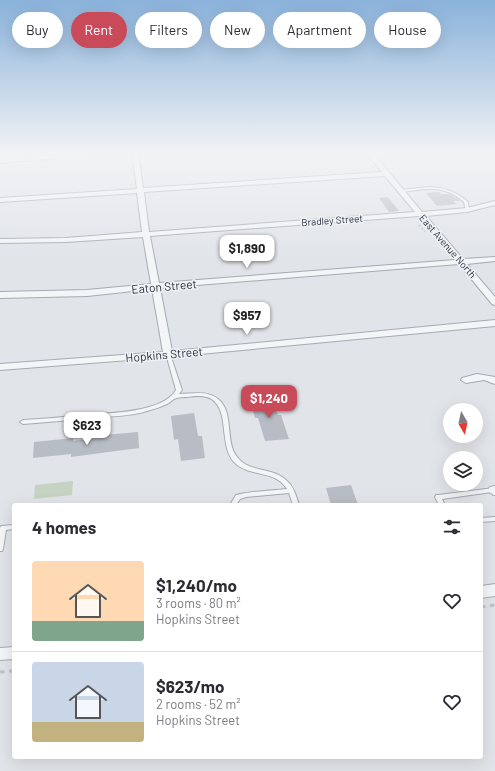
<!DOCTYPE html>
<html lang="en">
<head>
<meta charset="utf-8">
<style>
  body { margin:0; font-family:Barlow,sans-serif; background:#f7f7f7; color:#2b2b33; height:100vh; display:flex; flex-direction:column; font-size:15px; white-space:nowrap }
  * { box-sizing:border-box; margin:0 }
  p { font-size:13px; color:#7c7c81 }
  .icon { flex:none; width:22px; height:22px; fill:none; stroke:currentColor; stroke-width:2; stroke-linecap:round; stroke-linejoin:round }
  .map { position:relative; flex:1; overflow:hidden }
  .sheet { position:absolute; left:12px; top:503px; width:471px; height:256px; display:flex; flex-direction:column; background:#fff; border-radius:4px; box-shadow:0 4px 16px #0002 }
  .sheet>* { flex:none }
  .hud { position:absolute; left:12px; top:12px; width:471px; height:36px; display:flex; gap:8px }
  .needle { width:26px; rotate:171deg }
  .buttons { position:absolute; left:443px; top:403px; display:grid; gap:8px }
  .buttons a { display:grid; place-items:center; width:40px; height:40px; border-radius:50%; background:#fff; box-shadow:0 4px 16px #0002; font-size:20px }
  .price { position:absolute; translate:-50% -34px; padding:0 9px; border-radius:8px; background:#fff; color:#222; font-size:13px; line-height:26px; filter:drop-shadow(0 1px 2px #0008) }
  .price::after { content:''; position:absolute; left:50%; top:24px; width:12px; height:9px; margin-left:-6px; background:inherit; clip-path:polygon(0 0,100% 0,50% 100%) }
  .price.on { background:#c94b5a; color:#fff }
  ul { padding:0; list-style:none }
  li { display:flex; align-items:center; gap:12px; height:100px; padding:0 20px }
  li+li { border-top:1px solid #e1e1e2 }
  li span { display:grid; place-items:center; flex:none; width:112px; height:80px; border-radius:4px; color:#555 }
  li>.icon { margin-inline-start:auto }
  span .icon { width:48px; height:48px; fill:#fffc; stroke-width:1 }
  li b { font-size:17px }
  h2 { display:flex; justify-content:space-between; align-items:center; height:48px; padding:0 20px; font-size:17px }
  .chip { padding:0 14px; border-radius:18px; background:#fff; box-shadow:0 4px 16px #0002; font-size:14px; line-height:36px }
  .chip.on { background:#c94b5a; color:#fff }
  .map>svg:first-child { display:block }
  .green { fill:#c6d2c2 }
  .building { fill:#b8bdc5 }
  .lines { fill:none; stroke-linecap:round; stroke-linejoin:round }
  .lane-casing { stroke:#a6abb3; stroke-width:2 }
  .street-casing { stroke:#a6abb3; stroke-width:2 }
  .path-far1 { stroke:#bfc2c7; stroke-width:1.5; stroke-dasharray:2 2; stroke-linecap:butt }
  .path { stroke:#bfc2c7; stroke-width:3; stroke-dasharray:4.5 4.5; stroke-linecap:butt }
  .lane { fill:#f3f5f7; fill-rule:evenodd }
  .street { fill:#f3f5f7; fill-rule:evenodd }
  .labels { text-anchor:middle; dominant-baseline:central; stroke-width:3; stroke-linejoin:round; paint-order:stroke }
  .far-street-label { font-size:10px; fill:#2a3140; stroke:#f0f3f6 }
  .street-label { font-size:12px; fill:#2a3140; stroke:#f0f3f6 }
</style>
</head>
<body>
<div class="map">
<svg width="495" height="771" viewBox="0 0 495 771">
  <rect width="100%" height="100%" fill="#e1e4e9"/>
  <path class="green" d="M73,481L72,495L34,499L35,485Z"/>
  <path class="building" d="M439,192L441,194H450L460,201H453L456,204L437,206L426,193Z
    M388,197L399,211L389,212L379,198Z
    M272,397L278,415H281L289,439L265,441L258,418H255L250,399Z
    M194,413L198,436H202L205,458L181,461L178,439L174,440L171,416Z
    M138,432L139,448L71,457V454L33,458L34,442L73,438V441L104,437V435Z
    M351,485L358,505H331L326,488Z"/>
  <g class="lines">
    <defs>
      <path id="lane" d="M428,187C443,187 456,191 468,202L469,210L466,211L464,202C459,198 454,194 448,192C433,186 415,191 400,192L398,191L400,190Z
        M166,353H168L170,354L182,390L179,394C192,394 207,390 218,399C235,412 224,443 238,458C250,473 274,467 287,481C294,487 296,496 299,505H293L289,493L246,497L240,499L236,505H230L236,495C252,491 270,491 287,489C276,470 251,477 236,464C219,449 229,416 215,402C208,394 196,396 187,397C184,397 180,397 177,398C174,398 171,402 167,404C161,407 154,409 147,411C131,416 113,416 96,418C72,420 47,422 23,424L20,422L23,420C43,419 64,417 84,415C108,413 163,413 176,390L166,354Z
        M494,488H495V495H493L492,492L442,499L445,505H439L435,497L436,495H438Z
        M495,517V521L481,522V518Z
        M14,525V529L6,530L3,549L2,551H0V528L1,526Z"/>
      <path id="street" d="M85,153H121L0,163V159Z
        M132,153H138L143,188L382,172L366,153H373L422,212L467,208L495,201V205L467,212L426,216L463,259L495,257V261L467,264L495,297V305L492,304L459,264L160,288L172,351L495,320V326L168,357L0,370V364L163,352L152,289L87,296L0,298V292L87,290L151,284L143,237L66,242L0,243V239L66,238L142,232L137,193L0,202V198L137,189ZM385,176L415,212L149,232L144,192ZM419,216L455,260L159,283L150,236Z
        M477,374L495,377V384L484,380L466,383L461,380L462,378Z
        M495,486V494L490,493L488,490L490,487Z
        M495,584V596L481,598V586Z
        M14,647V659L0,660V648Z"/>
    </defs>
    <use href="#lane" class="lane-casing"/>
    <use href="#street" class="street-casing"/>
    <path class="path-far1" d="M419,225L425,232"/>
    <path class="path" d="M481,607L495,605
      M0,672L14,671"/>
    <use href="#lane" class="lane"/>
    <use href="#street" class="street"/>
  </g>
  <linearGradient id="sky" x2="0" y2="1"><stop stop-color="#8ab2db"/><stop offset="0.59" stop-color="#f2f3f5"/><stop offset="1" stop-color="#f2f3f5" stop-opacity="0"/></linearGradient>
  <rect width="495" height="261" fill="url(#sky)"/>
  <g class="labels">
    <g class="far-street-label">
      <text transform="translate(332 220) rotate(-4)">Bradley Street</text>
      <text transform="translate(448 246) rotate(49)">East Avenue North</text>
    </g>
    <g class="street-label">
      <text transform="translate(164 286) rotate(-5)">Eaton Street</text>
      <text transform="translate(164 354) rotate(-5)">Hopkins Street</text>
    </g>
  </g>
</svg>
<div class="buttons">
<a><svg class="needle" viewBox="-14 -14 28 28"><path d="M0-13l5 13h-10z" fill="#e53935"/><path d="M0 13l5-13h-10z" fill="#7c7c81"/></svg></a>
<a><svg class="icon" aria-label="layers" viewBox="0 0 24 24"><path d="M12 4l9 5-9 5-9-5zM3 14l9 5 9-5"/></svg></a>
</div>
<b class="price" style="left:247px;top:269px">$1,890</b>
<b class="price" style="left:247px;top:336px">$957</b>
<b class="price on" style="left:269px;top:419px">$1,240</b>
<b class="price" style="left:87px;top:446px">$623</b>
<div class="hud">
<a class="chip">Buy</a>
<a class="chip on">Rent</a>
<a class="chip">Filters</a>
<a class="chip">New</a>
<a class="chip">Apartment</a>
<a class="chip">House</a>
</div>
<section class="sheet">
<h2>4 homes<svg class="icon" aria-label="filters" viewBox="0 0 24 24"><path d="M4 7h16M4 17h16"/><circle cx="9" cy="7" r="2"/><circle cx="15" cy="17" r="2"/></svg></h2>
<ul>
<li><span style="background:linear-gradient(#ffd9b3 75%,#7fa58c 0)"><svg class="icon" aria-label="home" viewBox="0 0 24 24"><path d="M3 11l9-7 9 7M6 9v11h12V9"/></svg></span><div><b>$1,240/mo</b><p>3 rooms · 80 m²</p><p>Hopkins Street</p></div><svg class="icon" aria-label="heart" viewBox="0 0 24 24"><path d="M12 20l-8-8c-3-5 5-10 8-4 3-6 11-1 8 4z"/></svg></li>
<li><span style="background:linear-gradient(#c9d6e8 75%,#c2b280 0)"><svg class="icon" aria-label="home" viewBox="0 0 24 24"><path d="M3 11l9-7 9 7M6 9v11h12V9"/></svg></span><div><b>$623/mo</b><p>2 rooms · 52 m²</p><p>Hopkins Street</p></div><svg class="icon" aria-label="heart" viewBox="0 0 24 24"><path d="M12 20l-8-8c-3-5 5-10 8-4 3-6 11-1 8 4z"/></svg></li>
</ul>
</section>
</div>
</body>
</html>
